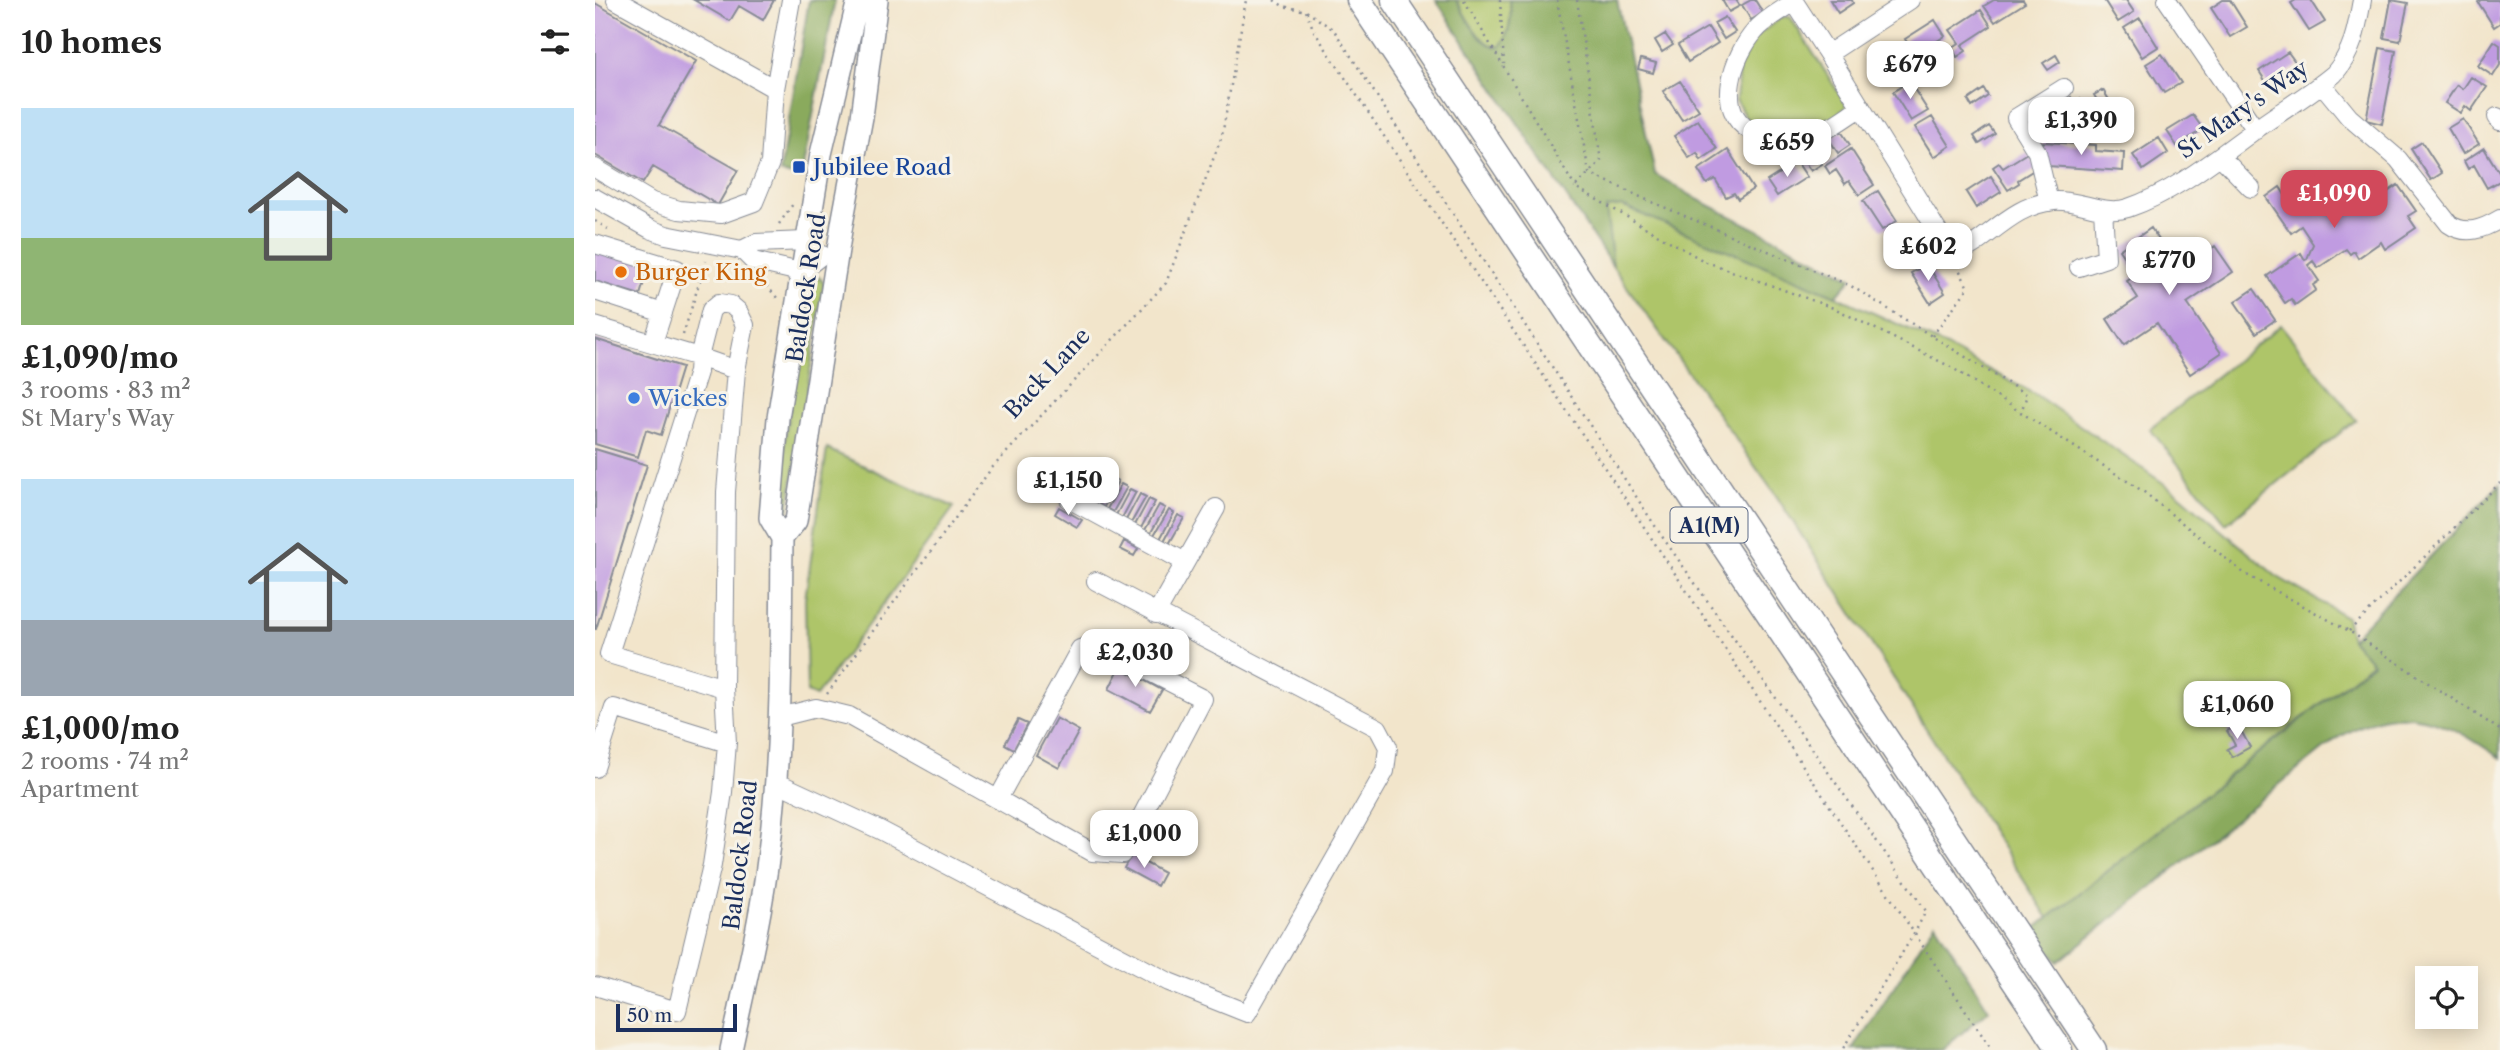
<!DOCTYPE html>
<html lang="en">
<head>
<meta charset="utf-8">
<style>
  body { margin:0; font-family:"Libre Caslon Text",serif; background:#f6f6f6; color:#222; height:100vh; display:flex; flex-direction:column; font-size:26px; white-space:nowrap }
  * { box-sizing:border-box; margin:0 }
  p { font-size:23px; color:#767676 }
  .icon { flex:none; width:38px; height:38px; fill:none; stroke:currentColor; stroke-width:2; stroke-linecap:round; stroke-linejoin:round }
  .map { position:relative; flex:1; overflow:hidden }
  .side { display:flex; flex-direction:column; background:#fff; width:595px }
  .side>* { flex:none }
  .controls { position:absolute; left:1820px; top:966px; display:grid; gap:14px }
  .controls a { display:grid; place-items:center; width:63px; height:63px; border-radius:0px; background:#fff; box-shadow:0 4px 18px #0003; font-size:35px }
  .scale { position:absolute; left:21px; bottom:18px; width:121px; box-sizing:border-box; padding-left:7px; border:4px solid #1b2f5e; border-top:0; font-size:19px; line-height:24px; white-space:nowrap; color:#1b2f5e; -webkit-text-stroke:5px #f7f3e8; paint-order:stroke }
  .price { position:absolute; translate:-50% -60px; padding:0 16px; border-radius:14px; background:#fff; color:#222; font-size:23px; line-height:46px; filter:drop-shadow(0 2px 4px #0008) }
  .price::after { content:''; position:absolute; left:50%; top:42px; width:21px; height:16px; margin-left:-10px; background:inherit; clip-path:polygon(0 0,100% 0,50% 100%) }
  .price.active { background:#d1495b; color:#fff }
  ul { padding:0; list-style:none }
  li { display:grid; align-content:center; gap:14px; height:371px; padding:0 21px }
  li span { display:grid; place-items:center; height:217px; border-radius:0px; color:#555 }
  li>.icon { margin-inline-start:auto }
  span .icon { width:126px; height:126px; fill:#fffc; stroke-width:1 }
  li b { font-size:30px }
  h2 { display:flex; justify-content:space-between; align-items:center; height:84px; padding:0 21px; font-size:30px }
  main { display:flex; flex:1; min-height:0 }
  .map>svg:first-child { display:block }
  .green { fill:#aec569; stroke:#647a64; stroke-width:2 }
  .forest { fill:#8aaa5d; stroke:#526c5e; stroke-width:2 }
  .building { fill:#c09be1 }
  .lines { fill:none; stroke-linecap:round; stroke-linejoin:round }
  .minor-casing { stroke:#868a94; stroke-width:20 }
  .major-casing { stroke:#868a94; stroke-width:24 }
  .highway-casing { stroke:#868a94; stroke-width:27 }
  .path { stroke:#868a94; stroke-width:2.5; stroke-dasharray:2 5; stroke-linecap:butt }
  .minor { stroke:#fff; stroke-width:18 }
  .major { stroke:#fff; stroke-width:21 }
  .highway { stroke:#fff; stroke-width:24 }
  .transit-dot { fill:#1a4fb4; stroke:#f7f3e8; stroke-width:2.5 }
  .food-dot { fill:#e8710a; stroke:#f7f3e8; stroke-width:2.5 }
  .shop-dot { fill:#3f7fe0; stroke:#f7f3e8; stroke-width:2.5 }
  .labels { text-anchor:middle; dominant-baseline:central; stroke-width:6; stroke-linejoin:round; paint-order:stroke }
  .shield { fill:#f7f3e8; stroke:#5d6a87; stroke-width:2 }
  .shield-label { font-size:21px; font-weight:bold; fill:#1b2f5e }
  .street-label { font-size:23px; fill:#1b2f5e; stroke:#f7f3e8 }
  .transit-label { font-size:23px; fill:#164399; stroke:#f7f3e8; text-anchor:start }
  .food-label { font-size:23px; fill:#c56008; stroke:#f7f3e8; text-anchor:start }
  .shop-label { font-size:23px; fill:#366cbe; stroke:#f7f3e8; text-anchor:start }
</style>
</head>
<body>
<main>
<section class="side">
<h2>10 homes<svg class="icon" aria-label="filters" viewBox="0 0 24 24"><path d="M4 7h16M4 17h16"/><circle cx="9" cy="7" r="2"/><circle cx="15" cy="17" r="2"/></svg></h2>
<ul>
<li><span style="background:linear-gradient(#bfe0f5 60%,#8fb573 0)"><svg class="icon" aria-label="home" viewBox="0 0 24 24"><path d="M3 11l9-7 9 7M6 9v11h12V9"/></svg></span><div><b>£1,090/mo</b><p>3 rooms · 83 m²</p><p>St Mary's Way</p></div></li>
<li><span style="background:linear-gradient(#bfe0f5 65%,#9aa5b1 0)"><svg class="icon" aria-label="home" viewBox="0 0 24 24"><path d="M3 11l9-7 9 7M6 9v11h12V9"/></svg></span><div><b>£1,000/mo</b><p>2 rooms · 74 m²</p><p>Apartment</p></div></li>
</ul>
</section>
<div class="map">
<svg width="1905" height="1050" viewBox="0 0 1905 1050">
  <rect width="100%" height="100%" fill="#f7f3e8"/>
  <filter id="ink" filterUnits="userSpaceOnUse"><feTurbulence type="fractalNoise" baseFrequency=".0143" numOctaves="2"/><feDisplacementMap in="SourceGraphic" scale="14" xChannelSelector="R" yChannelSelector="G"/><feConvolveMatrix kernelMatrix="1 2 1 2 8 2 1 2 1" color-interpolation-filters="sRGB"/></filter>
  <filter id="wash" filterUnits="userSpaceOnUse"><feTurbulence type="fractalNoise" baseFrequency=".00686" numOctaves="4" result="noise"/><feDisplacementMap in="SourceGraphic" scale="28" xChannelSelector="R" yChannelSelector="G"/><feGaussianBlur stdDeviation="1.57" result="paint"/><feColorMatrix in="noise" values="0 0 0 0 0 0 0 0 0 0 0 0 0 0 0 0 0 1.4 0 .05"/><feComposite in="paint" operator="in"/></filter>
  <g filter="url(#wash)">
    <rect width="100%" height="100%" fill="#f2e5cb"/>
    <path class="green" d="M861,0H914C918,19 914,31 906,47C884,46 872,17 861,0Z
      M1187,17H1195L1251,104L1250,109L1228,127L1179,132L1151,119L1141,100L1144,67L1159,38Z
      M1027,206L1241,296L1344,343L1441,395L1584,494L1681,576L1751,617L1756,639L1778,662L1453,918L1182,497L1018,267L1010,208Z
      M217,277H224L229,283L192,517L188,518L190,439L213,282Z
      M1686,325L1761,420L1631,524L1555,429Z
      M232,449L359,507L221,696L212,692L210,599Z"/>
    <path class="forest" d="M214,0H240L206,178L185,173Z
      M841,0H861C872,17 883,46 905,47C915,31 918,18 914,0H1022L1060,174L1104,200L1257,278L1241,296L1027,206L1011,208L1018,267Z
      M1905,484V758C1871,734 1835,711 1791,718C1774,721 1756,731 1741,739L1463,962L1439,929L1778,663L1756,639Z
      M1340,923L1394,1010L1347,1050H1258Z"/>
    <g id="blocks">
      <path class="building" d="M99,0H179L168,20L144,6L135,21Z
        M1127,0H1141L1145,6L1134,12Z
        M1156,0H1160L1168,13L1156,20L1147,5Z
        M1235,0H1257L1258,3L1243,13Z
        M1399,0H1428L1430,3L1400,22L1389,6Z
        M1509,0H1531L1539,12L1523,22Z
        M1628,0H1635L1652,27L1635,37L1616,8Z
        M1701,0H1716L1730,22L1714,31L1696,3Z
        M1796,0L1813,3L1805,41L1789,38Z
        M1886,0H1903L1905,3V23L1899,27L1883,2Z
        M0,3L101,61L64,125L143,170L123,205L58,167L48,183L0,155Z
        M1386,10L1396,26L1367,45L1371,51L1362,57L1357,48L1364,43L1355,30Z
        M1130,17L1140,32L1129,39L1119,23Z
        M1545,18L1563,47L1547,57L1529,28Z
        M1340,20L1350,36L1320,55L1310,39Z
        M1113,27L1123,43L1093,62L1083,45Z
        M1070,34L1078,45L1067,52L1060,40Z
        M1899,41L1905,45V65L1898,76L1883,66Z
        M1785,48L1801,51L1787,124L1771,120Z
        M1291,51L1303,70L1287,80L1274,61Z
        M1693,52L1703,66L1673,85L1664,71Z
        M1567,54L1586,83L1569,93L1551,64Z
        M1461,55L1465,62L1453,70L1448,63Z
        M1046,59L1061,63L1058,73L1043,69Z
        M1876,77L1892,87L1876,111L1870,106L1866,113L1850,103L1862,85L1868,89Z
        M1085,81L1104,110L1087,120L1068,91Z
        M1314,81L1333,111L1316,121L1298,92Z
        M1389,89L1393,96L1377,107L1373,100Z
        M1508,90L1516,103L1507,109L1499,95Z
        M1476,97L1479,102L1485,99L1491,108L1486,112L1483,109L1477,113L1469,101Z
        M1467,100L1474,110L1456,122L1449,112Z
        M1598,115L1608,129L1582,146L1572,131Z
        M1337,117L1355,146L1339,157L1320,127Z
        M1868,119L1884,144L1868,154L1853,128Z
        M1103,120L1122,149L1106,160L1102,153L1094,158L1079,136Z
        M1394,126L1400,134L1384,144L1379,136Z
        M1246,131L1255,145L1243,153L1234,139Z
        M1564,138L1573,153L1548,170L1538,155Z
        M1448,142L1501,145V151L1529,153L1528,171L1453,166V160H1447Z
        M1827,142L1847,173L1836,180L1816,149Z
        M1889,148L1905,174V181L1892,188L1879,165L1873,169L1869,161Z
        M1218,149L1227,164L1216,171L1206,157Z
        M1256,149L1279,185L1264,195L1254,181L1250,184L1241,170L1235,174L1230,166Z
        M1133,150L1158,189L1143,199L1139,193L1131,197L1120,179L1112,184L1103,170Z
        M1432,153L1442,168L1423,180L1424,183L1413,190L1398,167L1404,163L1408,168Z
        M1202,162L1212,177L1182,196L1172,181Z
        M1719,175L1739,204L1756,189L1765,202L1759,206L1763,212L1803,185L1821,211L1813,216L1821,228L1790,249L1786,242L1763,258L1759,251L1755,254L1751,249L1723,268L1718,261L1713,265L1724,281L1718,285L1721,290L1700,305L1696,299L1690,303L1672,276L1706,253L1710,260L1712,259L1718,244L1706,226L1696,233L1671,197L1685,187L1690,195Z
        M1396,176L1406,192L1381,208L1371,192Z
        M1283,191L1302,221L1287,230L1268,201Z
        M1307,226L1325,255L1310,265L1292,236Z
        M1556,228L1575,256L1584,250L1594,263L1620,246L1638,272L1592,303L1626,353L1595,374L1562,323L1529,345L1512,319L1543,298L1532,281L1541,275L1524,250Z
        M0,246L55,263L45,295L0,281Z
        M1332,264L1350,293L1335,303L1316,273Z
        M1659,289L1680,320L1661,333L1640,302Z
        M0,339L87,367L66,435L51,430L43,457L0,444Z
        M0,449L52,465L1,629H0Z
        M489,463L495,466L480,492L474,488Z
        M499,468L505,471L490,496L484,493Z
        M508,472L513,475L499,501L493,498Z
        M518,478L523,481L509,507L503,504Z
        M526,484L532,487L518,512L512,509Z
        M535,489L541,492L527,518L521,515Z
        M545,494L551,497L536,523L531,520Z
        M554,499L560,502L546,528L540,525Z
        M564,505L570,508L555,534L550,530Z
        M464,507L487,520L482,527L460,514Z
        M574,510L579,513L565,539L559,535Z
        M583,515L589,518L574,544L569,541Z
        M529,541L543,549L539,556L525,549Z
        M525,667L567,690L555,711L514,689Z
        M461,718L484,731L464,768L441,755Z
        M423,720L432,724L419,749L410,744Z
        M1643,725L1655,747L1637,757L1632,749L1640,745L1632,731Z
        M536,855L569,873L562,886L529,868Z"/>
    </g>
  </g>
  <g filter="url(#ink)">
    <use href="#blocks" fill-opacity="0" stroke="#868a94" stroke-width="2"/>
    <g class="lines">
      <defs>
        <path id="minor" d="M21,0L180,89
          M1198,0L1233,54L1358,256C1367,251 1377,246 1385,240C1409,222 1428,204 1459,201C1484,199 1508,216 1533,208C1580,192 1620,159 1660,130C1686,111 1714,95 1739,74C1758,52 1762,28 1767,0
          M1572,0L1661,130
          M1199,2C1186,11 1170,19 1160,31C1139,55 1118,111 1156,131C1171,139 1197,137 1214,135C1234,131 1250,117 1266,107
          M1233,54L1315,0
          M1727,84L1754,117L1803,159L1854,224C1871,236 1888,229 1905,219
          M1902,117L1905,121
          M1625,156L1656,188
          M0,168L57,202L84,210L126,214L159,202L175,163L180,89L196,0
          M0,198L55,229L71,235L147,250L158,261L205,272L227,255
          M1454,202L1442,152L1421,118L1469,88
          M0,244L82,269L58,343
          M147,250L161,243L211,241L220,249
          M1484,267L1511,258L1508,210
          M0,291L68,313
          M0,326L104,357L116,310L124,303L136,305L143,311L150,325L141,370L131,492L129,688L14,654L103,372L104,357L141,370
          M474,499L590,562
          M561,614L621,508
          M129,688L132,743
          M185,717L221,708L254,716L497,852L527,854L608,699L500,644L485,649L403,799
          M0,768L19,708L132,743L128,792L117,865L82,1011L0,986
          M181,782L285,830L574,982L652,1013L790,771L793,747L783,728L501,581"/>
        <path id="major" d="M187,538L201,521L247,224L267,117L282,0
          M136,1050C150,984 166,919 174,852C187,748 186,643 187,538L175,518L183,418L226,154L263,0"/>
        <path id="highway" d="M764,0L1465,1050
          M799,0L1499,1050"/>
      </defs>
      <use href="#minor" class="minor-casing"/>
      <use href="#major" class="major-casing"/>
      <use href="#highway" class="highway-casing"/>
      <path class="path" d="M679,0L688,6L711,11L739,30L1066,535L1331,911L1319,934L1247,1050
        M869,0L980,187
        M905,0L909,64
        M962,0L994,173L1052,200L1256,286L1432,395L1426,412
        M982,0L1006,161L980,187L1109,261L1241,309L1356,367L1549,492L1650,574L1754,631L1905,730
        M711,11L719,31L1397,1050
        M0,221L13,229
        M184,224L198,204
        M167,280L183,299
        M88,335L111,261
        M1337,336L1373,288L1364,269
        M1754,631L1905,483
        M232,694L396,469L571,283L627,136L651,0"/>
      <use href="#minor" class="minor"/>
      <use href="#major" class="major"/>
      <use href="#highway" class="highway"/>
    </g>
  </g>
  <rect class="transit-dot" x="197" y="160" width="14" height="14" rx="3.5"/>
  <circle class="food-dot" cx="26" cy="272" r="7"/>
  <circle class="shop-dot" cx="39" cy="398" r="7"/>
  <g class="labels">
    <rect class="shield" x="1075.5" y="507.5" width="77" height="35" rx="5"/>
    <g class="shield-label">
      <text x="1114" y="525">A1(M)</text>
    </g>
    <g class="street-label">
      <text transform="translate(1648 109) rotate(-35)">St Mary's Way</text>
      <text transform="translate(211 288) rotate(-81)">Baldock Road</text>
      <text transform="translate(452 373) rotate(-47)">Back Lane</text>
      <text transform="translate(145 855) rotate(-83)">Baldock Road</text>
    </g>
    <g class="transit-label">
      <text x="218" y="167">Jubilee Road</text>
    </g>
    <g class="food-label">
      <text x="40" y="272">Burger King</text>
    </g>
    <g class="shop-label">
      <text x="53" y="398">Wickes</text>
    </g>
  </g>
</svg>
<div class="controls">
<a><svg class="icon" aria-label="locate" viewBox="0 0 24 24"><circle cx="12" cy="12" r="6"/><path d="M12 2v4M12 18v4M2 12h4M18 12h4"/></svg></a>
</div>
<div class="scale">50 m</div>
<b class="price" style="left:1315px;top:101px">£679</b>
<b class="price" style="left:1486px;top:157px">£1,390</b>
<b class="price" style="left:1192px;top:179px">£659</b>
<b class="price active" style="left:1739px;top:230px">£1,090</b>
<b class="price" style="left:1333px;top:283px">£602</b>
<b class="price" style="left:1574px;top:297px">£770</b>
<b class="price" style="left:473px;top:517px">£1,150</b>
<b class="price" style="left:540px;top:689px">£2,030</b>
<b class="price" style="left:1642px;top:741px">£1,060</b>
<b class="price" style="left:549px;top:870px">£1,000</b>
</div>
</main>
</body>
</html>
